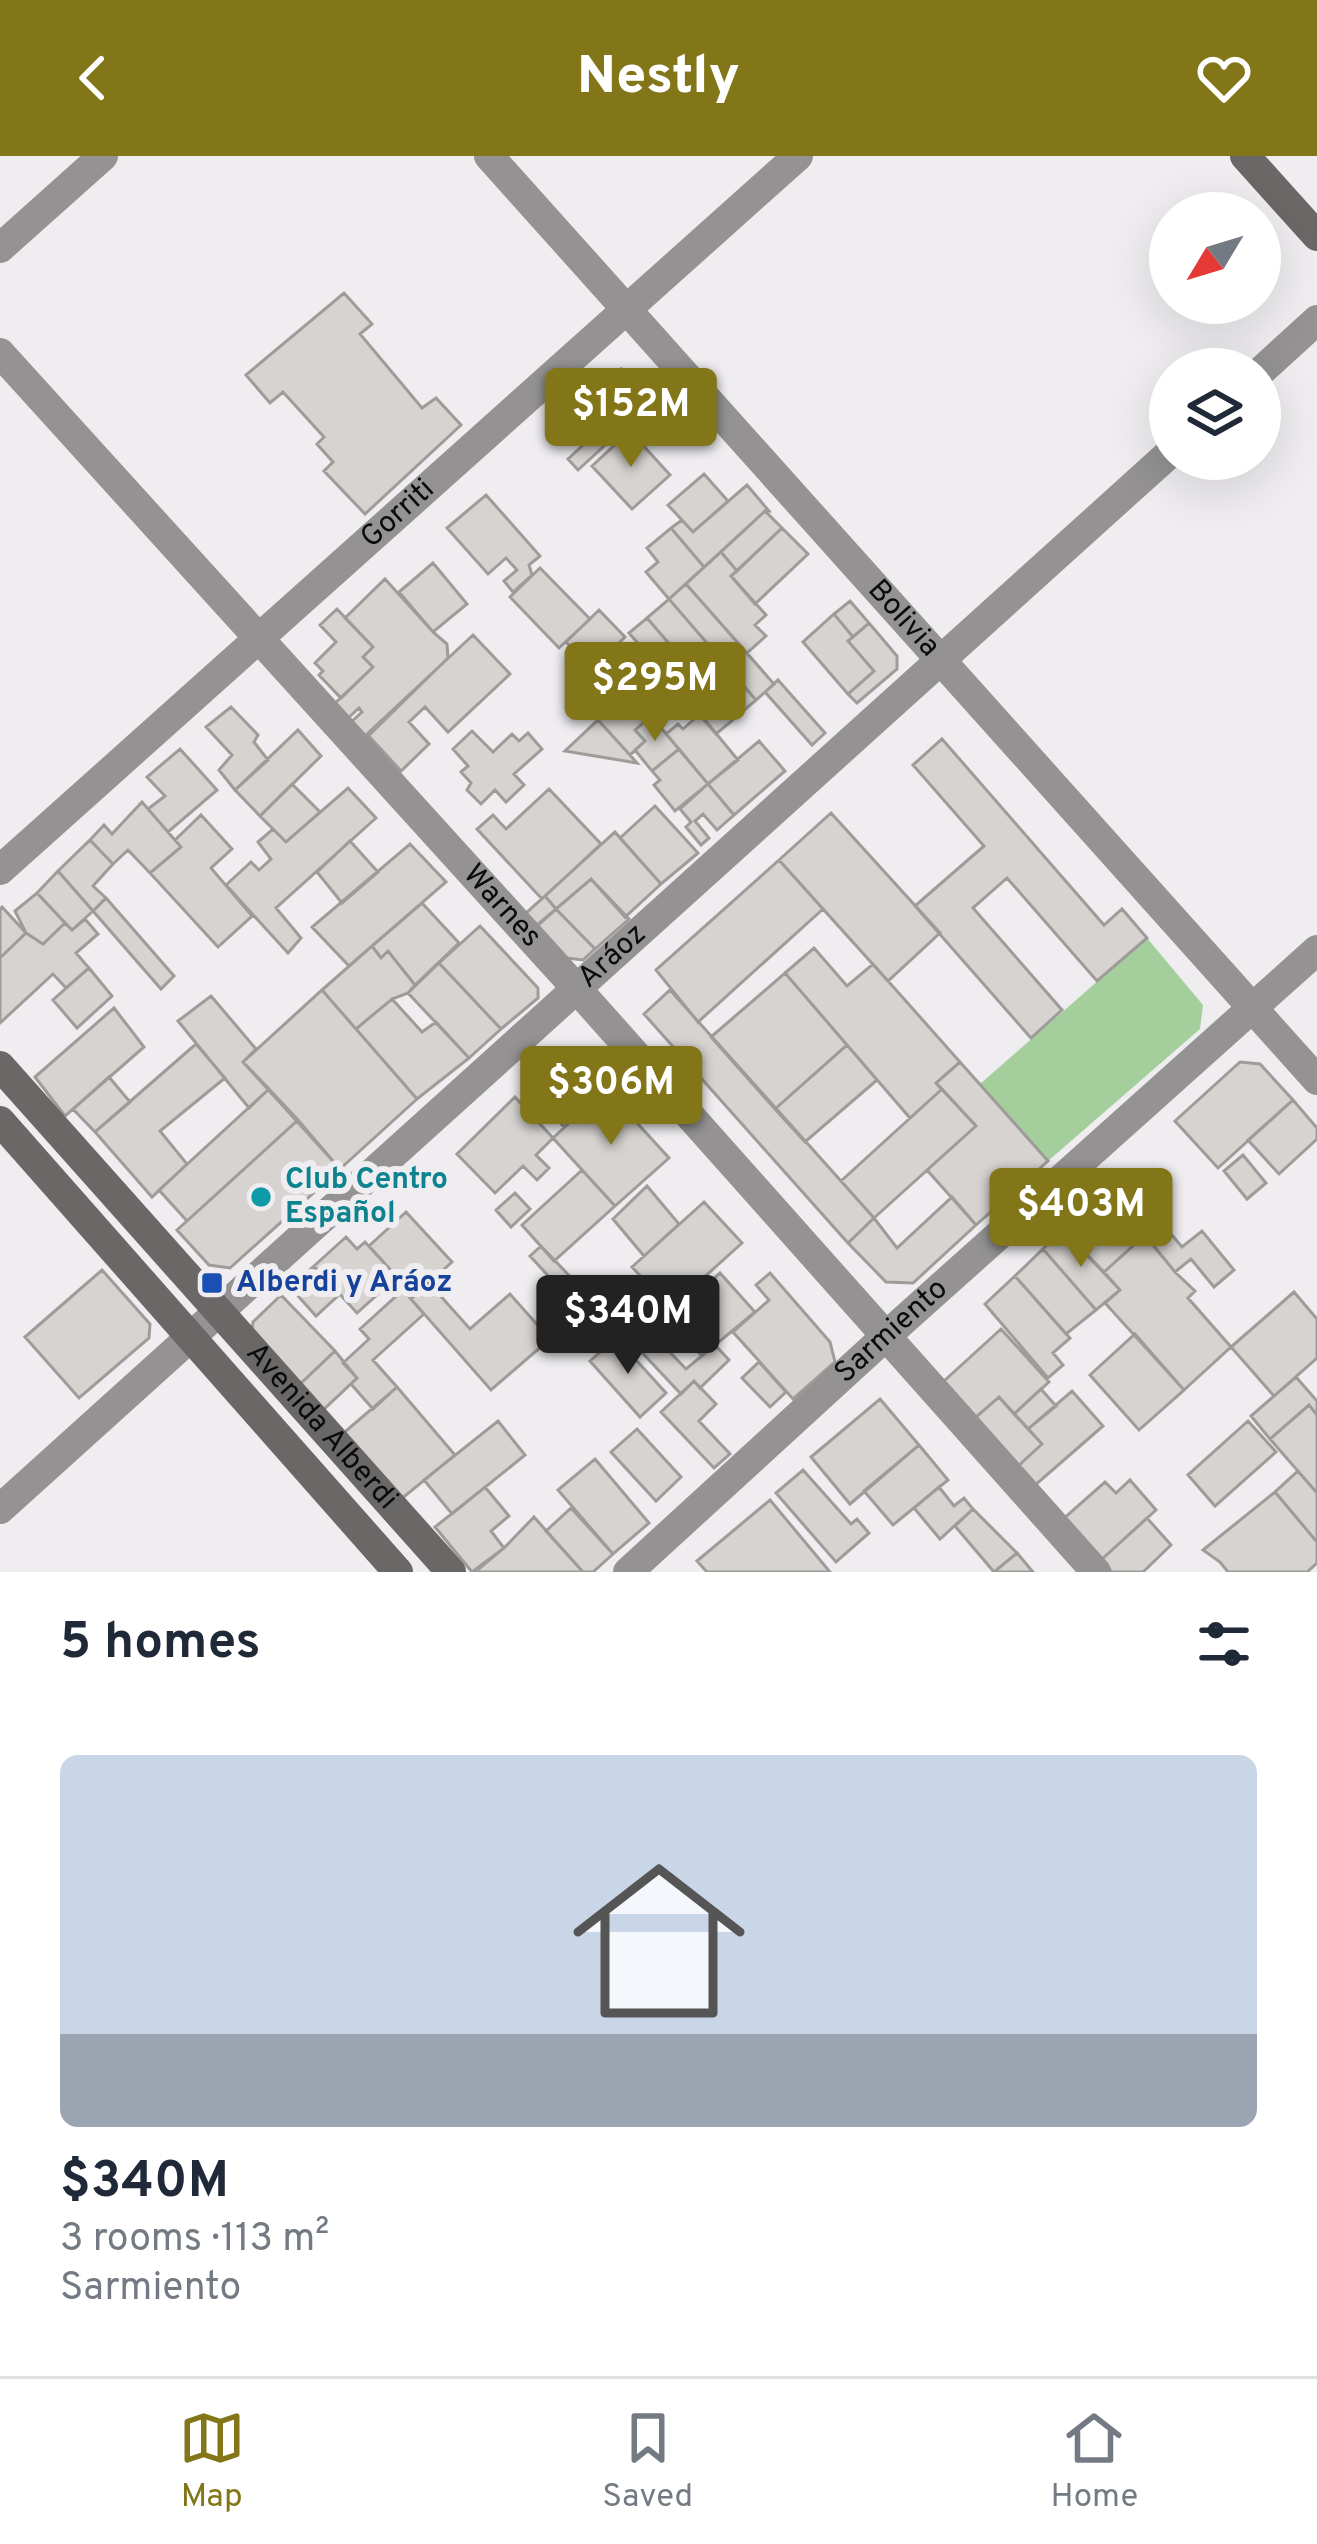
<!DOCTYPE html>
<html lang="en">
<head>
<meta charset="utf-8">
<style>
  body { margin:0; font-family:Overpass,sans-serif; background:#f6f6f7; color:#1f2937; height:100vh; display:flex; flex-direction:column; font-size:45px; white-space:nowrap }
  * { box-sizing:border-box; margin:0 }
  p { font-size:39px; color:#747a83 }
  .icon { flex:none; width:66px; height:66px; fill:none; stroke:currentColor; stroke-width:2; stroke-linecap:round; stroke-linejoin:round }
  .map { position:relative; height:1416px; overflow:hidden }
  .sheet { display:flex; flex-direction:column; background:#fff; flex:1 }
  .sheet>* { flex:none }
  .needle { width:78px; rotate:232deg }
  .controls { position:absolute; left:1149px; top:36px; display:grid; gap:24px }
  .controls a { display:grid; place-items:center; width:132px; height:132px; border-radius:50%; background:#fff; box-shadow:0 12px 48px #0002; font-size:60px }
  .price { position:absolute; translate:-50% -102px; padding:0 27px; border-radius:12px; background:#837619; color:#fff; font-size:39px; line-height:78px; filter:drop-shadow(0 3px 6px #0008) }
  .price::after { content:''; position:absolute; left:50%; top:72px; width:36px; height:27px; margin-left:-18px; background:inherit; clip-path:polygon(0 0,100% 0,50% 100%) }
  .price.current { background:#222; color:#fff }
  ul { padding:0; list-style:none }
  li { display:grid; align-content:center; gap:24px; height:636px; padding:0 60px }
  li span { display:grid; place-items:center; height:372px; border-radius:18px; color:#555 }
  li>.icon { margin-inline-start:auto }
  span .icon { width:216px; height:216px; fill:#fffc; stroke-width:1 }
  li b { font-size:51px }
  h2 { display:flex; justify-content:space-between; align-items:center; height:144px; padding:0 60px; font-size:51px }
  header { display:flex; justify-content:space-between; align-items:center; height:156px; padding:0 60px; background:#837619; color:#fff; font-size:54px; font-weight:800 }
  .menu { display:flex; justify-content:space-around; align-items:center; height:168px; border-top:3px solid #e0e1e3; background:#fff; font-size:33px; color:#747a83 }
  .menu a { display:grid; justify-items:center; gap:6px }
  .menu .current { color:#837619 }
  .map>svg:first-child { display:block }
  .green { fill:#a5ce9d }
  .building { fill:#d6d3d0; stroke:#9e9c99; stroke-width:3 }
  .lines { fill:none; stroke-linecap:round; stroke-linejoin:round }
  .minor { stroke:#949292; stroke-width:30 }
  .tertiary { stroke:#949292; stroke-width:30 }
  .secondary { stroke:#6a6767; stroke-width:30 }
  .culture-dot { fill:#0f9aa8; stroke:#efedf0; stroke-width:4.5 }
  .transit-dot { fill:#1a4fb4; stroke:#efedf0; stroke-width:4.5 }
  .labels { text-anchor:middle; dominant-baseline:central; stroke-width:12; stroke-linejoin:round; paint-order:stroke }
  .street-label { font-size:30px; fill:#0b0b0c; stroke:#efedf0 }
  .culture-label { font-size:30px; font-weight:bold; fill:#0d838f; stroke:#efedf0; text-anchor:start }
  .transit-label { font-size:30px; font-weight:bold; fill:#164399; stroke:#efedf0; text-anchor:start }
</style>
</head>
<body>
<header><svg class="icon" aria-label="back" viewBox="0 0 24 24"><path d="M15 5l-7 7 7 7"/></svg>Nestly<svg class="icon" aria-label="heart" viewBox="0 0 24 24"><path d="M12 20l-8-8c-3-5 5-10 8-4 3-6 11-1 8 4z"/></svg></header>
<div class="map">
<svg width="1317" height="1416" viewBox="0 0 1317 1416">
  <rect width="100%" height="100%" fill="#efedf0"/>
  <path class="green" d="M1147,782L1203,849L1200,873L1048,1005L980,928Z"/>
  <path class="building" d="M344,137L372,168L360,178L422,252L436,242L461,269L365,358L324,315L333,306L317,288L324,281L283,236L270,247L246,219Z
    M621,213L651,247L578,314L568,303L595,278L574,256Z
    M630,275L670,319L632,353L592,310Z
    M704,318L728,345L693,376L668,349Z
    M747,329L769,355H765L704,411L671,372L682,364L693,376Z
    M486,339L540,400L529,409L532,419L513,436L504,425L517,414L506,402L488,418L447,372Z
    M765,355L782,372L737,415L721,396Z
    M671,372L704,411L669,443L646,416L658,406L647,392Z
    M782,372L808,398L755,448L731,420Z
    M721,396L737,415L731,420L766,459L755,469L766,480L747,497L686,428Z
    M433,407L467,448L433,476L399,436Z
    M540,412L590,463L559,492L510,441Z
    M385,423L433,476L447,488L448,502L365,583L350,567L362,556L359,552L346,564L332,550L373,511L363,501L373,491L345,462Z
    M686,428L774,528L756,544L669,443Z
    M669,443L756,544L734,563L647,462Z
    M850,445L869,467L853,481L834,458Z
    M337,453L373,491L363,501L373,511L341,542L319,519L323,515L315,507L336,486L320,469Z
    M599,454L625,481L592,513L566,486Z
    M834,458L853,481L848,485L874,515L848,538L803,486Z
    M647,462L734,563L716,578L629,477Z
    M869,467L897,500V513L857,547L848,538L874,515L848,485Z
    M473,479L510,518L448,576L425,551L409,566L429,588L401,615L367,578Z
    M588,515L598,526L610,515L651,560L635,574L645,585L630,599L569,532Z
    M778,524L825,577L812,589L765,536Z
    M231,551L258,579L254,586L268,604L235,634L219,614L232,599L206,571Z
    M700,558L738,604L708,628L666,578L678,568L683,573Z
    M651,560L679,593L652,615L635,594L645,585L635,574Z
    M598,564L630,599L637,607L565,595Z
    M298,574L321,600L260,660L235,634Z
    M472,575L493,596L512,578L519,585L528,577L542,593L514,618L524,629L506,646L495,634L481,648L467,634L471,627L461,616L468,610L453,593Z
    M942,583L1104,769L1122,753L1147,782L1097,825L1007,722L973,752L1062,854L1031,882L915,750L984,690L913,609Z
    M759,585L785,615L734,659L708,628Z
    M180,593L217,634L168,676L148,653L165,640L147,621Z
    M679,593L708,628L675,655L654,629L660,624L652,615Z
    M292,628L320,656L286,686L260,660Z
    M708,628L734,659L717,674L703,658L695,665L709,682L701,689L686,671L691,666L680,653Z
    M348,632L376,662L276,752L301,782L288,797L226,729L251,706L259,714L271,703L258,686L273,673L286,686Z
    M549,633L601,688L542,743L477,673L493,659L506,673Z
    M142,646L181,691L150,717L128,694L113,708L90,684L104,669L112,678Z
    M655,650L698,697L661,728L620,682Z
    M831,657L940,777L888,825L779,704Z
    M201,659L232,693L211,712L252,760L218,791L150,717L181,691L175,684Z
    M615,676L661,728L625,761L591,723L556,753L545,740Z
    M90,684L113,708L93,730L106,742L93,755L58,715Z
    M350,685L378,716L342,747L317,716Z
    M410,688L446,726L349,810L312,771Z
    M779,704L823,753L698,866L656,814Z
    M58,715L93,755L72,774L37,737Z
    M591,723L629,763L595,793L556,753Z
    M37,737L65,767L43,788L26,777L15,755Z
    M545,740L556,753L535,772L524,759Z
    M106,742L174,820L161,833L93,755Z
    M422,747L459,787L415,829L388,795L381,802L372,790Z
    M2,751L26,777L0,802V753Z
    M556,753L595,793L583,804L567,802L537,769Z
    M85,763L98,778L76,797L89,812L66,832L53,818L0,867V802L26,777L43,788L65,767L72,774Z
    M480,770L538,832V842L501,873L439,807Z
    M372,790L381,802L388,795L415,829L408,837L392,843L356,873L322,834Z
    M814,792L847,830L873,808L960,906L936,927L942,933L910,962L785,817Z
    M439,807L501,873L469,902L408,837Z
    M89,812L112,840L77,872L53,844Z
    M785,817L847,889L775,953L711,881Z
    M322,834L417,943L340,1013L243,906Z
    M670,834L874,1062L848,1087L644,858Z
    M211,840L256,893L243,906L269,933L249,952L178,865Z
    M392,843L422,876L436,866L469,902L417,943L356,873Z
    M114,852L144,891L65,960L35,921Z
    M196,888L225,922L160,975L187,1008L152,1041L95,976Z
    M847,889L877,924L805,986L775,953Z
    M579,901L606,933L564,971L530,934L566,902Z
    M960,906L1048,1005L976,1069L927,1014L976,970L936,927Z
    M1240,906L1260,908L1293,944L1218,1012L1175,965Z
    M109,921L130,946L95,976L73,953Z
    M269,933L298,964L187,1065L159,1034Z
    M606,933L669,1002L615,1050L553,982Z
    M942,933L976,970L874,1062L841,1025Z
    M515,941L553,982L536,999L549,1012L537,1024L523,1010L495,1037L457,998Z
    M1293,944L1317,972V983L1279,1018L1248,984Z
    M298,964L340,1013L230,1112L209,1109L177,1074Z
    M1243,999L1266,1027L1247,1043L1224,1015Z
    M582,1014L615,1050L554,1105L522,1069Z
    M647,1030L679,1068L644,1100L613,1063Z
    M1107,1034L1145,1079L1104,1116L1062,1073Z
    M1135,1035L1182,1091L1202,1075L1234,1114L1214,1131L1191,1103L1175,1116L1119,1048Z
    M515,1037L530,1053L511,1071L496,1054Z
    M952,1041L976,1069L913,1127L886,1126L848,1087L874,1062L897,1092Z
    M704,1046L742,1087L670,1152L632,1111Z
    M406,1056L452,1106L411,1143L397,1121L369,1090Z
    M1062,1073L1120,1134L1096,1154L1043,1093Z
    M1145,1079L1175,1116L1195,1135L1188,1142L1231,1191L1184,1234L1105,1147L1120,1134L1104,1116Z
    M346,1081L357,1093L365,1086L397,1121L357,1157L314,1110Z
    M541,1090L600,1152L588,1163L530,1100Z
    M1043,1093L1096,1154L1066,1178L1015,1120Z
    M314,1110L340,1138L316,1160L290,1131Z
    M102,1114L150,1168L149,1182L79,1242L25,1181Z
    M720,1117L755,1156L702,1200L669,1164Z
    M770,1117L830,1186L835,1206L793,1243L733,1176L769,1144L756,1129Z
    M1015,1120L1070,1182L1053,1197L1063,1209L1048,1222L985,1148Z
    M429,1127L470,1173L510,1138L550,1183L491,1234L411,1143Z
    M403,1134L424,1158L373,1204L397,1231L373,1253L351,1228L357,1222L343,1207L369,1183L360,1173Z
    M1294,1136L1317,1163V1202L1274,1240L1231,1191Z
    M281,1139L335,1195L295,1233L250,1187L253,1166Z
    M629,1163L640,1174L645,1170L686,1213L715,1189L729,1204L700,1232L694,1225L681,1238L619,1172Z
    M1001,1173L1049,1226L1014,1258L999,1241L976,1261L944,1225Z
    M1135,1178L1184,1234L1139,1274L1090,1219Z
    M616,1182L666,1237L640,1261L590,1205Z
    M335,1195L357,1222L321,1256L295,1233Z
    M759,1206L786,1236L770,1251L742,1222Z
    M1296,1221L1317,1245V1259L1309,1249L1270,1283L1251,1260Z
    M694,1225L716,1248L699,1265L730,1298L714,1312L661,1256Z
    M397,1231L455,1299L394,1349L339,1281Z
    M1041,1233L1056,1250L1028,1273L1014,1258Z
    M1072,1235L1103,1270L1033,1331L1015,1313L1042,1288L1028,1273Z
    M999,1241L1042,1288L1015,1313L976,1261Z
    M880,1243L919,1289L850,1348L811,1301Z
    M1309,1249L1317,1259V1337L1270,1283Z
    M498,1265L525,1299L452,1358L424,1324Z
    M1248,1265L1276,1296L1215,1350L1188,1319Z
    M637,1273L681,1321L656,1345L611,1296Z
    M919,1289L948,1324L893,1369L864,1335Z
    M595,1303L649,1367L613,1398L558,1334Z
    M803,1314L851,1368L857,1363L869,1377L836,1406L776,1337Z
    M1298,1315L1317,1337V1386L1275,1336Z
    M1130,1324L1156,1354L1101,1404L1063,1363L1105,1326L1116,1337Z
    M485,1331L509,1360L491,1375L504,1392L472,1416L435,1371Z
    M939,1331L954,1350L964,1342L973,1353L940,1383L914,1352Z
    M1275,1336L1317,1386V1407L1307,1416H1228L1220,1406L1203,1394Z
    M770,1344L830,1416H707L697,1405Z
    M571,1352L613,1398L593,1416H583L546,1375Z
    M973,1353L1017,1397L994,1416L955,1370Z
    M534,1361L583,1416H475L504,1392Z
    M1147,1362L1171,1389L1143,1416H1112L1101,1404Z
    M1017,1397L1033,1416H994Z"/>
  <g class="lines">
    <g class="minor">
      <path id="s1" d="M489,0L1317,924"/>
      <path d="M0,92L103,0"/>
      <path id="s2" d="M0,197L577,833L1096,1416"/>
      <path id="s3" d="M0,714L798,0"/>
    </g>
    <g class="tertiary">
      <path d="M1260,216L1317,164"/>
      <path id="s4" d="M0,1353L1170,297"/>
      <path id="s5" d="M628,1416L886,1180L1317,794"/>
    </g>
    <g class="secondary">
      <path d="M1245,0L1317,80"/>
      <path id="s6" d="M0,910L451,1416"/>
      <path d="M0,965L398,1416"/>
    </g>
  </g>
  <circle class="culture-dot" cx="261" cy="1041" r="12"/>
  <rect class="transit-dot" x="200" y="1115" width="24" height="24" rx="6"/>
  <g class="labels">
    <g class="street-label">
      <text stroke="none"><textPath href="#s3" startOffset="534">Gorriti</textPath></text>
      <text stroke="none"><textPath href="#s1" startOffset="621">Bolivia</textPath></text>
      <text stroke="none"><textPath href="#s2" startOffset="747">Warnes</textPath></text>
      <text stroke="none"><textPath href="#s4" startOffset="825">Aráoz</textPath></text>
      <text stroke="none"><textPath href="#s5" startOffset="357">Sarmiento</textPath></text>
      <text stroke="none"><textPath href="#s6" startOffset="483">Avenida Alberdi</textPath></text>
    </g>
    <g class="culture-label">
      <text x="285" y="1024">Club Centro<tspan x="285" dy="34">Español</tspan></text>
    </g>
    <g class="transit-label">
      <text x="236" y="1127">Alberdi y Aráoz</text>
    </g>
  </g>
</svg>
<div class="controls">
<a><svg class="needle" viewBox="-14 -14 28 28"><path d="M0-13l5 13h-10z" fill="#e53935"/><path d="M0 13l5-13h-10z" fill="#747a83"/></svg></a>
<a><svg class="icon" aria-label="layers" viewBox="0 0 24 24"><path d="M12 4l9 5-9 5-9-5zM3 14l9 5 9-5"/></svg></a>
</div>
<b class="price" style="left:631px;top:314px">$152M</b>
<b class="price" style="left:655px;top:588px">$295M</b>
<b class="price" style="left:611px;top:992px">$306M</b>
<b class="price" style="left:1081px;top:1114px">$403M</b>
<b class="price current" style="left:628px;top:1221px">$340M</b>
</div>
<section class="sheet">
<h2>5 homes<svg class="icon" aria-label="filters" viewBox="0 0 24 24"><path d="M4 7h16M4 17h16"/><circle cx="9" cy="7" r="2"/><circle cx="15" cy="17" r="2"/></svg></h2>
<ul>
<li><span style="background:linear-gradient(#c9d6e8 75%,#9aa5b1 0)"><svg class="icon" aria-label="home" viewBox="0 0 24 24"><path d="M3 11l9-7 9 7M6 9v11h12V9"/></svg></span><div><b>$340M</b><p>3 rooms · 113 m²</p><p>Sarmiento</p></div></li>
</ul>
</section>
<nav class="menu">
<a class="current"><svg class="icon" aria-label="map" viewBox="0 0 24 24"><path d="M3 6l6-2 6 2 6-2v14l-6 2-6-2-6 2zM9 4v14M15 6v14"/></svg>Map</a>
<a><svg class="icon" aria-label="saved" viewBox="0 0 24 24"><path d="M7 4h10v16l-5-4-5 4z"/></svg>Saved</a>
<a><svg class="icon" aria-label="home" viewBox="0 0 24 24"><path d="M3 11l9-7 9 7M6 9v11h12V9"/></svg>Home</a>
</nav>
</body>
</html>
